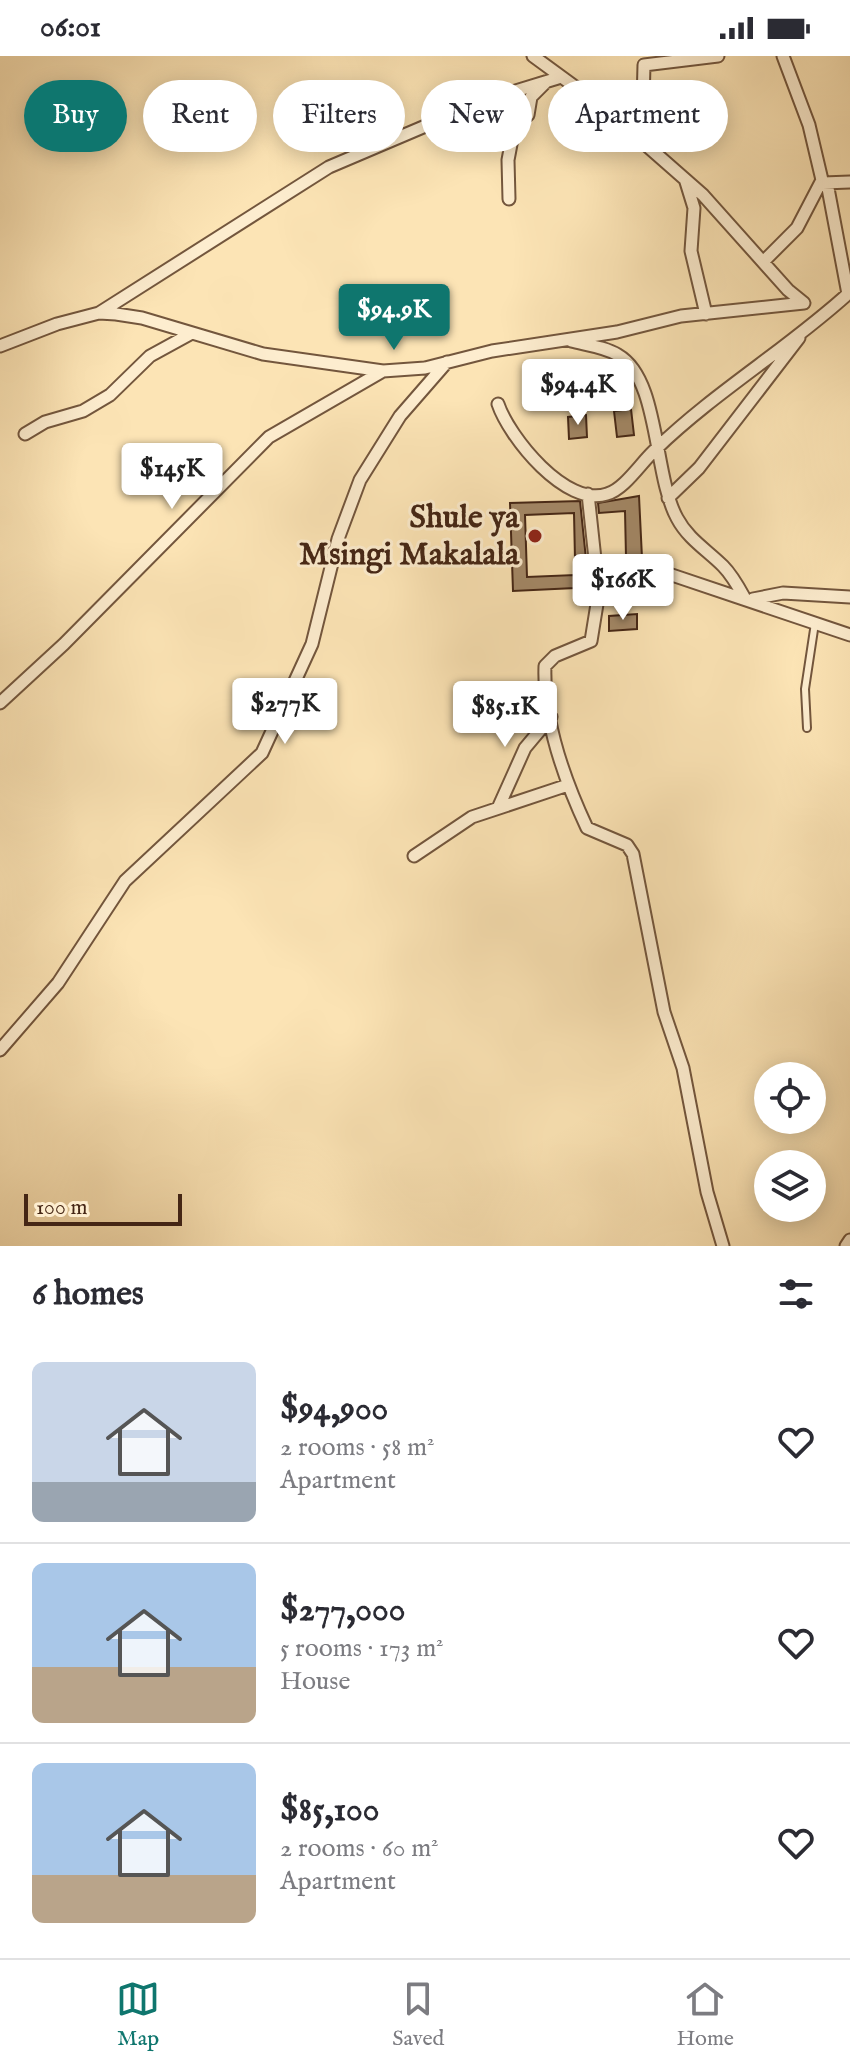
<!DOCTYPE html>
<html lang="en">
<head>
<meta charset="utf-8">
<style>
  body { margin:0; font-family:"IM FELL English",serif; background:#f7f7f7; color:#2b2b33; height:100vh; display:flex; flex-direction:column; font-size:30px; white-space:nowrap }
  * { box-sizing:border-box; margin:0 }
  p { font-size:26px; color:#7c7c81 }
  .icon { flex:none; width:44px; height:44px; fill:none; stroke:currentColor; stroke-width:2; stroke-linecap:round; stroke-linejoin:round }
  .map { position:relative; height:1190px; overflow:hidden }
  .side { display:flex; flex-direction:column; background:#fff; flex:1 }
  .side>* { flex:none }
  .banner { position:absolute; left:24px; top:24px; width:802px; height:72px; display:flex; gap:16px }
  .controls { position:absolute; left:754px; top:1006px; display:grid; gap:16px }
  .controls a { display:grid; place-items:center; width:72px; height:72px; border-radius:50%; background:#fff; box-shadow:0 4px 20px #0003; font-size:40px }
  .scale { position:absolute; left:24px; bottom:20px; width:158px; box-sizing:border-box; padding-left:8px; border:4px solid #452615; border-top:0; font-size:22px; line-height:28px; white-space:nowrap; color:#452615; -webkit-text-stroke:6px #fdedcf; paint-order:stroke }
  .price { position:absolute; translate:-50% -68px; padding:0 18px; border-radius:8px; background:#fff; color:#222; font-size:26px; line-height:52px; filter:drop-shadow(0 2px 4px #0008) }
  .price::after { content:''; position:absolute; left:50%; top:48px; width:24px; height:18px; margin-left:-12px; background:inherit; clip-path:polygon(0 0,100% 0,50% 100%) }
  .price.current { background:#0f766e; color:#fff }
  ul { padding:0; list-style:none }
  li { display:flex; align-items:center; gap:24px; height:200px; padding:0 32px }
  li+li { border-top:2px solid #e1e1e2 }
  li span { display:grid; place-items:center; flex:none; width:224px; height:160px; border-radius:12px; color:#555 }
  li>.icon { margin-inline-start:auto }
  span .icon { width:96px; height:96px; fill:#fffc; stroke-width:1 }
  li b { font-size:34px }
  h2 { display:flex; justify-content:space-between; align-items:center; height:96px; padding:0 32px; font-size:34px }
  .pill { padding:0 28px; border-radius:36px; background:#fff; box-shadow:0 4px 20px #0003; font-size:28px; line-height:72px }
  .pill.current { background:#0f766e; color:#fff }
  .status { display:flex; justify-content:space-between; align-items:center; height:56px; padding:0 40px; background:#fff; direction:ltr }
  .status svg { height:22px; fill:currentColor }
  .tab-bar { display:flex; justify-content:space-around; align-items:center; height:112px; border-top:2px solid #e1e1e2; background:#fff; font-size:22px; color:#7c7c81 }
  .tab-bar a { display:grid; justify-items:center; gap:4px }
  .tab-bar .current { color:#0f766e }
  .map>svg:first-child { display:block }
  .building { fill:#a48968; stroke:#452615; stroke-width:2 }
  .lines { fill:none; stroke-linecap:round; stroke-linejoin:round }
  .lane-casing { stroke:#73563d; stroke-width:10 }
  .street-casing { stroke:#73563d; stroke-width:15 }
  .lane { stroke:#fdedcf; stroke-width:6 }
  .street { stroke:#fdedcf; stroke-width:11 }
  .poi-dot { fill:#8f2418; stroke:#fdedcf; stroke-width:3 }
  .labels { text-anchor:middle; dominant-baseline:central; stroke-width:6; stroke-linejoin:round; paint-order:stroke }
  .poi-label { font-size:32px; font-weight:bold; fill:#452615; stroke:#fdedcf; text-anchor:end }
</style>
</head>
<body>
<div class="status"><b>06:01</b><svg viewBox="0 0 49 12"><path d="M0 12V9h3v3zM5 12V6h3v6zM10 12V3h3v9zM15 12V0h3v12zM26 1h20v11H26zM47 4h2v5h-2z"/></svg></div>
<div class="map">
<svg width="850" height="1190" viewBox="0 0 850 1190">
  <rect width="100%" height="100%" fill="#fce4b5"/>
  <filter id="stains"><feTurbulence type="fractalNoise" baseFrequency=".0025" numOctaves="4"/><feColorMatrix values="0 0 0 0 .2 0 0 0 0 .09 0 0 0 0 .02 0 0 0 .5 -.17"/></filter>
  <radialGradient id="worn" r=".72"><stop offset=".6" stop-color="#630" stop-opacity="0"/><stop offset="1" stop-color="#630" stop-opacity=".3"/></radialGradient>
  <path class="building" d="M631,353L634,379L617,381L614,355Z
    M586,359L587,381L569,383L568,361Z
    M639,440L642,502H630L626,501L625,455L599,457L598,447Z
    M580,445L586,503H575L574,457L525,459L527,521L575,519V532L513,535L510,447Z
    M637,558V573L609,575V560Z"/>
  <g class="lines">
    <defs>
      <path id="lane" d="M807,672L805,633L815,567"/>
      <path id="street" d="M533,0L604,52L703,139L788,234L804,247
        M627,72L643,47L644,9L718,0
        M686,126L694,152L691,195L706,258
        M823,127L850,126
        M827,127L848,238
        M509,143L508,104L515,67L528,59L531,41L546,26
        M763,206L797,172L822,124L809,69L783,0
        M99,257L329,111L489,43L558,22
        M571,285C587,289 605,291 618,299C660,323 653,418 677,462C688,483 707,494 723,510C732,519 738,530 744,541
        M0,290L57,268L99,257L116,258L142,262L263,298L383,315L425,312L492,295L617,276L681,260L804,247
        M498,348C509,381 566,452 607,438C625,433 642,405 656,393C716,335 789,292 850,236
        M25,378L45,366L83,355L110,339L150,300L192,277
        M588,438L595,503L603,511L663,516L850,579
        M668,442L699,412L799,282
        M603,511L591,585L555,600L545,610C543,664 565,725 587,772L627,789L633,798L664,956L683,1012L707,1136L723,1190
        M753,543L783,537L850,541
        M0,647L64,588L269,381L383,315
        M499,750L525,692L551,661
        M414,800L472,761L568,729
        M0,994L58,927L125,825L262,697L312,588L338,483L360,424L400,360L447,306
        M846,1190L850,1184"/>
    </defs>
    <use href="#lane" class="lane-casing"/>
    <use href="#street" class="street-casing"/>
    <use href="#lane" class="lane"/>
    <use href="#street" class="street"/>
  </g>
  <circle class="poi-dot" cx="535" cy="480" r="8"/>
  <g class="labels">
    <g class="poi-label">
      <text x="519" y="462">Shule ya<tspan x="519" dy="37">Msingi Makalala</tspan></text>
    </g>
  </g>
  <rect width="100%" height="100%" filter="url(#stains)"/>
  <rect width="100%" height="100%" fill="url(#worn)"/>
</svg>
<div class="controls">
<a><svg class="icon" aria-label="locate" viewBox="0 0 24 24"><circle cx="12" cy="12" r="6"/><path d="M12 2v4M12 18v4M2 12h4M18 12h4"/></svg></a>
<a><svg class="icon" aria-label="layers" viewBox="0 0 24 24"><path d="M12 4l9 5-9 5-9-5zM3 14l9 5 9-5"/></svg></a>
</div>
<div class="scale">100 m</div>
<b class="price current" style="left:394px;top:296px">$94.9K</b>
<b class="price" style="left:578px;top:371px">$94.4K</b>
<b class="price" style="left:172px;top:455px">$145K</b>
<b class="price" style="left:623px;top:566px">$166K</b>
<b class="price" style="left:285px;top:690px">$277K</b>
<b class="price" style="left:505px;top:693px">$85.1K</b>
<div class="banner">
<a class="pill current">Buy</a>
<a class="pill">Rent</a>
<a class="pill">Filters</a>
<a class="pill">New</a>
<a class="pill">Apartment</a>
</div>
</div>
<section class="side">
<h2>6 homes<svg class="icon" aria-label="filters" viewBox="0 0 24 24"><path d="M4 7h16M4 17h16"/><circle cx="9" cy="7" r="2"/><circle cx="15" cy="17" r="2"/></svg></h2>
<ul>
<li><span style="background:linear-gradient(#c9d6e8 75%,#9aa5b1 0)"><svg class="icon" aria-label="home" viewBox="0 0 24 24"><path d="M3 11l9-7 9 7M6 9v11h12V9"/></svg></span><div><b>$94,900</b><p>2 rooms · 58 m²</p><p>Apartment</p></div><svg class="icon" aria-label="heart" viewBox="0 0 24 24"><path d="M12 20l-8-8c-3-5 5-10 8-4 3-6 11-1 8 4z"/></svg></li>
<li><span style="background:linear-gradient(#a9c7e8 65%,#b9a48a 0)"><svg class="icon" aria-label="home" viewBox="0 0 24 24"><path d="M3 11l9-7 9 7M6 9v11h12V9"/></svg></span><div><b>$277,000</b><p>5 rooms · 173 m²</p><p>House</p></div><svg class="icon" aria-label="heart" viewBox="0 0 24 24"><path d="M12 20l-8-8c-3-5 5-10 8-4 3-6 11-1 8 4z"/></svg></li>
<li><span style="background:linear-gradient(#a9c7e8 70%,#b9a48a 0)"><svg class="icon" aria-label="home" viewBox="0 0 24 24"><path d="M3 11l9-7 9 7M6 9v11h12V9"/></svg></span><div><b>$85,100</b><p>2 rooms · 60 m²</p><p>Apartment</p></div><svg class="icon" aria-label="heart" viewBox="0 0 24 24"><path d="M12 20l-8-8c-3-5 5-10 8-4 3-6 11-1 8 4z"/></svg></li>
</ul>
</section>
<nav class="tab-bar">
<a class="current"><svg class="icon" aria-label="map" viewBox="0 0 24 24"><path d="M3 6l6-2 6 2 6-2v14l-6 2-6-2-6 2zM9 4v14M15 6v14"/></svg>Map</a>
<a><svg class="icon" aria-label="saved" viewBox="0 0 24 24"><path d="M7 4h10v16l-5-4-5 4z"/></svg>Saved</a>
<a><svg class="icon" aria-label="home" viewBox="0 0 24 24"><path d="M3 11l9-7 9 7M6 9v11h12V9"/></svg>Home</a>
</nav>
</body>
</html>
